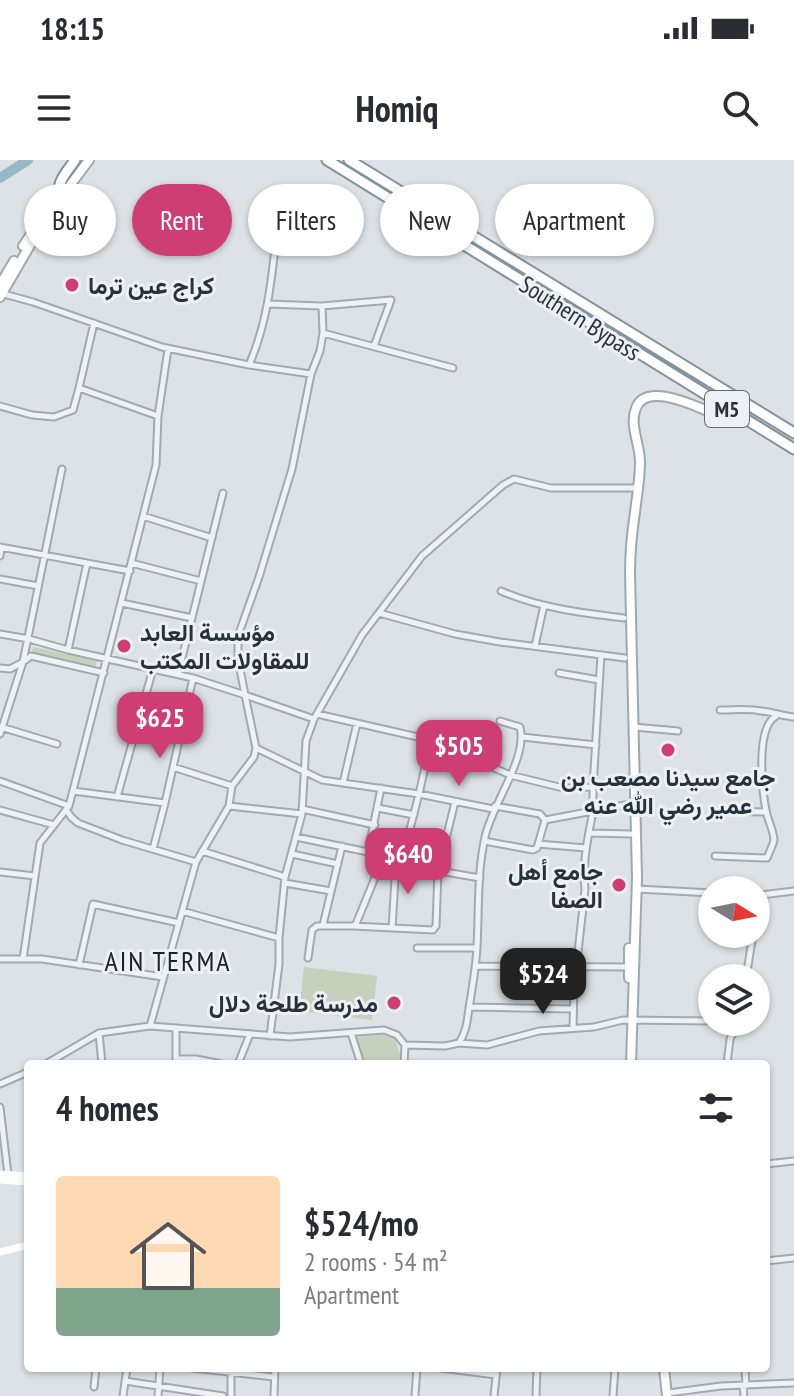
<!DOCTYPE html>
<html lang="en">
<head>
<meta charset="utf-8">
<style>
  body { margin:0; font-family:"PT Sans Narrow",Vazirmatn,sans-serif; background:#f7f7f7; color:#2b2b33; height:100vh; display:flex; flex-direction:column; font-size:30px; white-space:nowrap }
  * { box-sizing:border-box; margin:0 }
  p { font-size:26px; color:#7c7c81 }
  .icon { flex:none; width:44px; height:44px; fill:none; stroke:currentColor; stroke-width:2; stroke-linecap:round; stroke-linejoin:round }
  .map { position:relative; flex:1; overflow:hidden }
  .drawer { position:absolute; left:24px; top:900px; width:746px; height:312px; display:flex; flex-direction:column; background:#fff; border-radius:8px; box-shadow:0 2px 6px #0004 }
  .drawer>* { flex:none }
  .banner { position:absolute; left:24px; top:24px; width:746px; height:72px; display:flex; gap:16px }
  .needle { width:52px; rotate:100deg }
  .tools { position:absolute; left:698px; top:716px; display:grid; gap:16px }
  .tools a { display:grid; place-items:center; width:72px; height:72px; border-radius:50%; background:#fff; box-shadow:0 2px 6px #0004; font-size:40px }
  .price { position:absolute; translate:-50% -68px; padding:0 18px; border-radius:16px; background:#ce3e72; color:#fff; font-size:26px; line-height:52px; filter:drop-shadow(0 2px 4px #0008) }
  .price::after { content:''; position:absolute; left:50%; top:48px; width:24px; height:18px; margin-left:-12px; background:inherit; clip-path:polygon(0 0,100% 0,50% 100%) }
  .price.active { background:#222; color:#fff }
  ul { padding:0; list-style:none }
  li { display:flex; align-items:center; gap:24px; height:200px; padding:0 32px }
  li+li { border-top:2px solid #e1e1e2 }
  li span { display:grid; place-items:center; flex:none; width:224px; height:160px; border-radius:8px; color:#555 }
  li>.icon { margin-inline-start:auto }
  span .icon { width:96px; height:96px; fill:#fffc; stroke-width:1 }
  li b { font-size:34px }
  h2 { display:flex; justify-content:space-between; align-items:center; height:96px; padding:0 32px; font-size:34px }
  .chip { padding:0 28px; border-radius:36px; background:#fff; box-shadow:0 2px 6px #0004; font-size:28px; line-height:72px }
  .chip.active { background:#ce3e72; color:#fff }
  .status { display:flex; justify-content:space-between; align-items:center; height:56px; padding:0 40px; background:#fff; direction:ltr }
  .status svg { height:22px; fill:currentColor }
  header { display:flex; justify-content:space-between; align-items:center; height:104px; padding:0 32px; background:#fff; font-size:36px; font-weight:700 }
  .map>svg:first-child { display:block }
  .green { fill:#c6d0bd }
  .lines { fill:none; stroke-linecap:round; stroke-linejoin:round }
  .river { stroke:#96b8c7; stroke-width:10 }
  .street-casing { stroke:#a2aab0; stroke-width:9 }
  .primary-casing { stroke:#9ba9b2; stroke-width:12 }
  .highway-casing { stroke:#83939d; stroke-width:13 }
  .street { stroke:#eef2f5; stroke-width:5 }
  .secondary { stroke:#fff; stroke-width:7 }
  .primary { stroke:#fff; stroke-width:8 }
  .highway { stroke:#fff; stroke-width:9 }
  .poi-dot { fill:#ce3e72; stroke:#ebf1f4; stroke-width:3 }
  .labels { text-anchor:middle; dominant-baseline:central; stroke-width:6; stroke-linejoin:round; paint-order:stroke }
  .shield { fill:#ebf1f4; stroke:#616c73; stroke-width:2 }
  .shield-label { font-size:22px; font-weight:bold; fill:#26333c }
  .poi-label { font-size:24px; font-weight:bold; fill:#26333c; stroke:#ebf1f4; text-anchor:start }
  .street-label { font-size:24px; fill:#26333c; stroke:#ebf1f4 }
  .quarter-label { font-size:28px; letter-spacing:2px; fill:#18242d; stroke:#ebf1f4 }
</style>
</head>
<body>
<div class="status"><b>18:15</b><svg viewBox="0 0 49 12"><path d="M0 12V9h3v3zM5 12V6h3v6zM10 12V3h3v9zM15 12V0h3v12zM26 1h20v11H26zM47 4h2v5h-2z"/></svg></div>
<header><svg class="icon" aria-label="menu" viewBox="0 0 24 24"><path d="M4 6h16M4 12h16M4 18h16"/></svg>Homiq<svg class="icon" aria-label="search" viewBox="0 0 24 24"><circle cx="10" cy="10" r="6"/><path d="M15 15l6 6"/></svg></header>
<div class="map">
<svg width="794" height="1236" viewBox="0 0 794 1236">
  <rect width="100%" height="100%" fill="#dce2e6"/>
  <path class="green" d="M33,487L97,501L95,507L32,493Z
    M304,807L377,816L372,860L299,851Z
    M383,875L395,879L401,897L400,904H364L356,877Z"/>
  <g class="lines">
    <path class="river" d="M0,18L28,0"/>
    <defs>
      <path id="street" d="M0,133L33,142L162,187L249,205L311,214
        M268,144L322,146L391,140L374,186
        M94,163L79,228L158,256
        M323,173L453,208
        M249,205C268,162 272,116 277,70
        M0,246L32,255L54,257L73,250L79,228
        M143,356L212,378
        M0,387L130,411
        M0,396L1,387
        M131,403L201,421
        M0,419L38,426
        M501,431C540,448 582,453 624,458
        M122,443L192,458
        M379,453L455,474L500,482L625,498
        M0,474L29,479L68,490L193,518L245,535L256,588L322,620L419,634L431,580
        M535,486L544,445
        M68,490L87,403
        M601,495L593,627V651L630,644
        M0,508L10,509L23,502L62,309
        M559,513L599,520
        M178,514L223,333
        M720,550C733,550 748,548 761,551C773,552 782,556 794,557
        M317,554L431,580L510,615L563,628L593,627L629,619
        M314,559L245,535L238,499V476L259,417L292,309L311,214L320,191L323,173L322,146
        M1,567L57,584
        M634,567L678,571
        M0,574L23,502L31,496L104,513
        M522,577L596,585
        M173,607L232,626
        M0,621L69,646
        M343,623L357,563
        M73,631L165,643
        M117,637L153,509
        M229,646L232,626L254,597L256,588
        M378,648L414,655
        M66,649L71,657L78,663L122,680L196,702
        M302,649L375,665
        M0,650L54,665
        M720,651L766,652
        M545,660L593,651C588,677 582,703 585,729L574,828L573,867
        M589,673L631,674
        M296,677L368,692L384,697L399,704L480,718
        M484,681L533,690L537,688L545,660L540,654L495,646
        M538,684L586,688
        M153,689L165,643L193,518
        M202,691L285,717
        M368,692L381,628
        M292,694L338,704
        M715,696L767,698C769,693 773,685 774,680C774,673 769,662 767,655C762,633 755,568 776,556
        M0,712L35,716
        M285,723L331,731
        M637,729L712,733
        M182,751L279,778
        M756,759L761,735L794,731
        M323,765L342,686
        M353,766L433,770L436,766L438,711L455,642
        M392,768L396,703
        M417,788H477
        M308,798L312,770L317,766H353L356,764L381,703L387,693L410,669L419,634L493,649
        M0,799H42L163,817
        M23,799L40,683L69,646L156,305L158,256L168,189
        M79,805L93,744L179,763
        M476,806L631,807
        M746,818L753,774
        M469,847L572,849
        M720,862L739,865
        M150,866L196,702L229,646L302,654
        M99,873L102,904
        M351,873L361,904
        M270,876L279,804V778L285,717L302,654L306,581L314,559L362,475L422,396L503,325L514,319L551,328H638
        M459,883L487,885L539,871L594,867L623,860L712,861
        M176,899H196L222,904
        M46,904L99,873L150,866L290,877L384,870L397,875L405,885L445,886L459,883C468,869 467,858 470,842C473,824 476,806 477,787C479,750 477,713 485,677C492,644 528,598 520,567L500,561
        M176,904V868
        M238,904L250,874
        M404,904L405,885
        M727,904L730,879L739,862
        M0,924L28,912
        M0,947L8,1015
        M766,1004L794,1001
        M766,1101L794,1098
        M192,1208L274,1217
        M441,1208L496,1215
        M745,1208L746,1226
        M125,1221L223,1236
        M743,1226L744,1236
        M94,1227L96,1208
        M668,1233L721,1226L794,1223
        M123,1236L127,1208
        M158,1236L160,1208
        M231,1236V1208
        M274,1236L275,1208
        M415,1236L417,1208
        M494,1236L497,1208
        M536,1236L537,1208
        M613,1236L615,1208"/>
      <path id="primary" d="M23,86L37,65L47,57
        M0,125L14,101
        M0,137L47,56L89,0
        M629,818V788
        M631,904L637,718L630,413C630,392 632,372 635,352C637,335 640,319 640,302C640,284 629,265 636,248C645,224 686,242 703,249C710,252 718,258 725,259C731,259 732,257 737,254
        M664,1208L667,1236"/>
      <path id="highway" d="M327,0L794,289
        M349,0L794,273
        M61,39C54,24 67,12 75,0"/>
    </defs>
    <use href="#street" class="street-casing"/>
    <use href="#primary" class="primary-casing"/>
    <use href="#highway" class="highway-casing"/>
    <use href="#street" class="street"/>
    <path class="secondary" d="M0,1014L28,1016
      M0,1020L28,1022
      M0,1092L28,1085"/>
    <use href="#primary" class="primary"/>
    <use href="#highway" class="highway"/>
  </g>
  <g class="poi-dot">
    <circle cx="72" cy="125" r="8"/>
    <circle cx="124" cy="486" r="8"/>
    <circle cx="668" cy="590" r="8"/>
    <circle cx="619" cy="725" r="8"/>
    <circle cx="394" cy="843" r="8"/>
  </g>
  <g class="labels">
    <rect class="shield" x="705" y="231" width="44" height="36" rx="6"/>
    <g class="shield-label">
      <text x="727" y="249">M5</text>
    </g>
    <g class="poi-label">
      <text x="88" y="125">كراج عين ترما</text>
      <text x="140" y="472">مؤسسة العابد<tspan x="140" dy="28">للمقاولات المكتب</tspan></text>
      <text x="668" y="617" text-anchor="middle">جامع سيدنا مصعب بن<tspan x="668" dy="28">عمير رضي الله عنه</tspan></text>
      <text x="603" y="711" text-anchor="end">جامع أهل<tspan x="603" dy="28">الصفا</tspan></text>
      <text x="378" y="843" text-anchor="end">مدرسة طلحة دلال</text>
    </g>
    <g class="street-label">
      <text transform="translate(580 158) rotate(32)">Southern Bypass</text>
    </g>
    <g class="quarter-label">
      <text x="168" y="800">AIN TERMA</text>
    </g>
  </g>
</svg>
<div class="tools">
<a><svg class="needle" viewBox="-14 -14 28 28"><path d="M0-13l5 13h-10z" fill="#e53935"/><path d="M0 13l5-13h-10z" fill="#7c7c81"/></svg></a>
<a><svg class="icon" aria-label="layers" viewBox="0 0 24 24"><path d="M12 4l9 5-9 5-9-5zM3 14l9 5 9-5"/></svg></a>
</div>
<b class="price" style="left:160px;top:600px">$625</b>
<b class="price" style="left:459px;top:628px">$505</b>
<b class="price" style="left:408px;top:736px">$640</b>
<b class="price active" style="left:543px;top:856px">$524</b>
<div class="banner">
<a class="chip">Buy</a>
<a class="chip active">Rent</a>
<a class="chip">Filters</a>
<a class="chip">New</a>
<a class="chip">Apartment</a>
</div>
<section class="drawer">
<h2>4 homes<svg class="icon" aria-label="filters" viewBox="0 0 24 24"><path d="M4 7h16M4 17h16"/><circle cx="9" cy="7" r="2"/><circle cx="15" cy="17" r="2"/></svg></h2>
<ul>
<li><span style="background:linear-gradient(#ffd9b3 70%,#7fa58c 0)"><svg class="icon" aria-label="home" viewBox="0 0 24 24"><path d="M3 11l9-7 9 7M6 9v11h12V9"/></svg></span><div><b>$524/mo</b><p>2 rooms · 54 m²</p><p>Apartment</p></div></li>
</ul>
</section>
</div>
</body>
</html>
